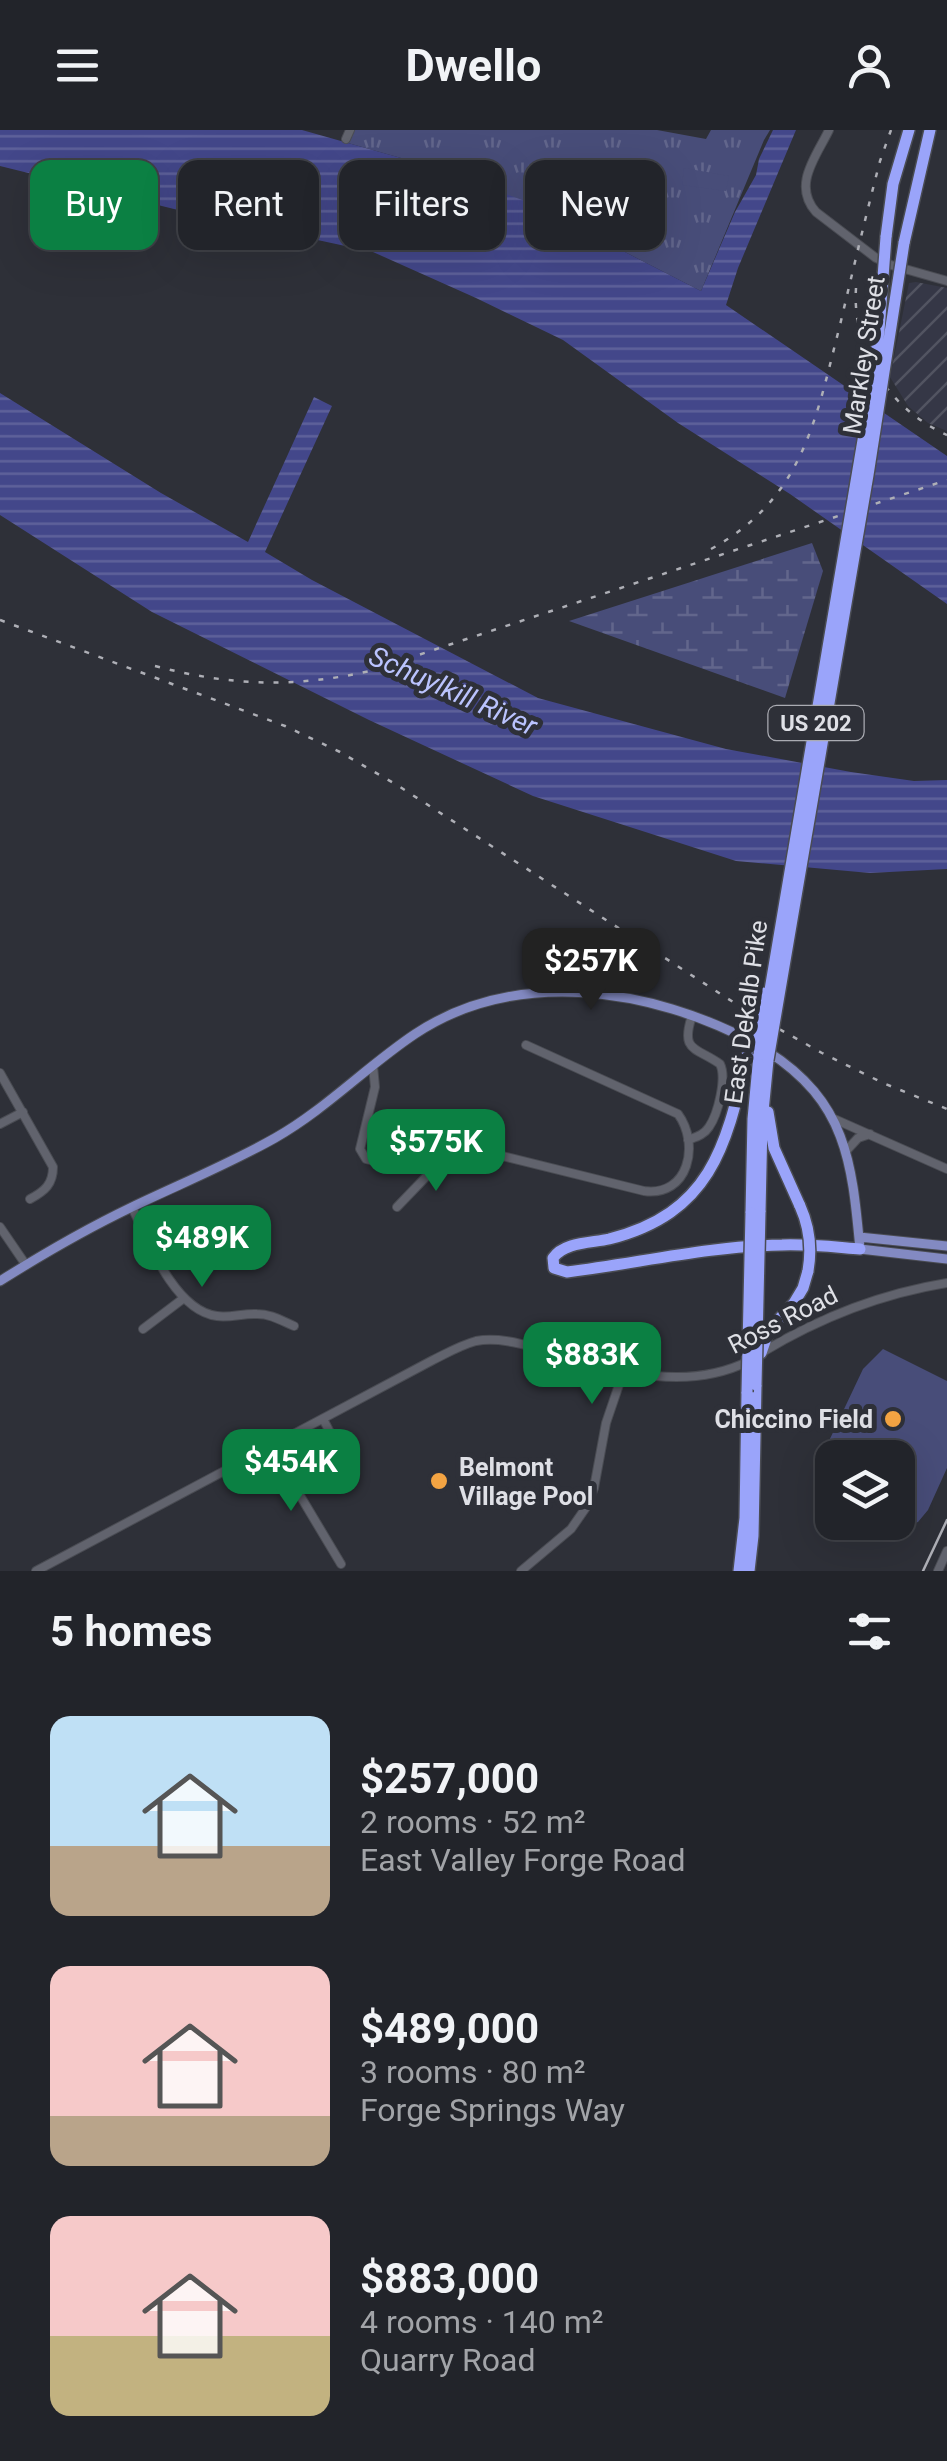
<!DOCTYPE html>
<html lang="en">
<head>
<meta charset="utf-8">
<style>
  body { margin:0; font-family:Roboto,sans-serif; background:#2a2c32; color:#f1f3f6; height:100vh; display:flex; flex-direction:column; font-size:38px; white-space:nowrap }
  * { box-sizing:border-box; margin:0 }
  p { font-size:32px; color:#a2a4a8 }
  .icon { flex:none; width:55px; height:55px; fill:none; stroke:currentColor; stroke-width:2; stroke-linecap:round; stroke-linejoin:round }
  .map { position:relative; height:1441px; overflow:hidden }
  .sheet { display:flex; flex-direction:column; background:#22242a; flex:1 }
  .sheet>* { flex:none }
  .top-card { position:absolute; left:30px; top:30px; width:888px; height:90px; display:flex; gap:20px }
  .fabs { position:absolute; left:815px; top:1310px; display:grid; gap:20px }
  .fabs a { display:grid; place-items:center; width:100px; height:100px; border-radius:20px; background:#22242a; box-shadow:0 10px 40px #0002,0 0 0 2px #3f4147; font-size:50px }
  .price { position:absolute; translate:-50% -85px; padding:0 22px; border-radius:20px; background:#0b8043; color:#fff; font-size:32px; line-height:65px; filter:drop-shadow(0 2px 5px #0008) }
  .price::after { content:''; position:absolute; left:50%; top:60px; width:30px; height:22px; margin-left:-15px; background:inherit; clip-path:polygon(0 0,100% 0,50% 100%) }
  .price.on { background:#222; color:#fff }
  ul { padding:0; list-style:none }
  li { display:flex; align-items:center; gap:30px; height:250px; padding:0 50px }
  li span { display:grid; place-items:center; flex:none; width:280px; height:200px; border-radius:20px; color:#555 }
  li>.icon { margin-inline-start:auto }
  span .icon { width:120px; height:120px; fill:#fffc; stroke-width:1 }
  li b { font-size:42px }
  h2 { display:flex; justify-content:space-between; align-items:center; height:120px; padding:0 50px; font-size:42px }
  .tag { padding:0 35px; border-radius:20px; background:#22242a; box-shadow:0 10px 40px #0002,0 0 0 2px #3f4147; font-size:35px; line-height:90px }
  .tag.on { background:#0b8043; color:#fff }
  header { display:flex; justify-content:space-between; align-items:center; height:130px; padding:0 50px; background:#22242a; font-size:45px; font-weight:700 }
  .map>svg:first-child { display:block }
  .industrial { fill:url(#industrial-furrows) }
  .wetland { fill:url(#wetland-marsh) }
  .park { fill:url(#park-tufts) }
  .pitch { fill:#484d79 }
  .water { fill:url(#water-rules) }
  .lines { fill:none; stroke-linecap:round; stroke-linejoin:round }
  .minor-casing { stroke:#4a4c53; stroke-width:10 }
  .major-casing { stroke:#4a4c53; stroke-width:11 }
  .highway-casing { stroke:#4a4c53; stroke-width:14 }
  .minor { stroke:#61636d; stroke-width:8 }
  .major { stroke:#838ac2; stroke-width:9 }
  .highway { stroke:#9aa4fa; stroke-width:11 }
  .tram { stroke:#aeafb6; stroke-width:2.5 }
  .rail { stroke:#aeafb6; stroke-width:2.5; stroke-dasharray:5 10; stroke-linecap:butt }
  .highway-bridge-casing { stroke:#4a4c53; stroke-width:14; stroke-linecap:butt }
  .highway-bridge { stroke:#9aa4fa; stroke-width:11 }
  .poi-dot { fill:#f3a443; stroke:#2e3038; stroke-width:4 }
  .labels { text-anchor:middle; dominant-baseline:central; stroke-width:10; stroke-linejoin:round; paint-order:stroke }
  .shield { fill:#2e3038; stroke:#aaabb2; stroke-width:2.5 }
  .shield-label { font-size:22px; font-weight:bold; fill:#dfe0e6 }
  .street-label { font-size:25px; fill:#dfe0e6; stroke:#2e3038 }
  .poi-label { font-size:25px; font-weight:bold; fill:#dfe0e6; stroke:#2e3038; text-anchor:end }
  .water-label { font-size:28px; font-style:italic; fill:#bac3fe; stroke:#2e3038 }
</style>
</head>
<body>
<header><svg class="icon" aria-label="menu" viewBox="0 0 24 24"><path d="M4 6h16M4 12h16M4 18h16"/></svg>Dwello<svg class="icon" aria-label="person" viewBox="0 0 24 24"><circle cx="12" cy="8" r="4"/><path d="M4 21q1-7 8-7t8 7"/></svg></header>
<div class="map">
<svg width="947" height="1441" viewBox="0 0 947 1441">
  <defs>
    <pattern id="industrial-furrows" width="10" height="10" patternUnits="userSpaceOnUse" patternTransform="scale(2.5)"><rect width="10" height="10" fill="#353746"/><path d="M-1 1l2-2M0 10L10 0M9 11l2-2" fill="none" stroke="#525461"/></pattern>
    <pattern id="wetland-marsh" width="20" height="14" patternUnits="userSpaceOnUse" patternTransform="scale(2.5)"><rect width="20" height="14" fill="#484d79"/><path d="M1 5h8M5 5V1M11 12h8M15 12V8" fill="none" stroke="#62668c"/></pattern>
    <pattern id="park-tufts" width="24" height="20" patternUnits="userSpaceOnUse" patternTransform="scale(2.5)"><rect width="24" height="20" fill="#484d79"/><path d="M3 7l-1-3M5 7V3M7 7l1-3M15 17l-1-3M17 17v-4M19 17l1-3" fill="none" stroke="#62668c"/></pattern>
    <pattern id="water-rules" width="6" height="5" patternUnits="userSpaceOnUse" patternTransform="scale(2.5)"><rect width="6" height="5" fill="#43478a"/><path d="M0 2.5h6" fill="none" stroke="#5e619a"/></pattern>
  </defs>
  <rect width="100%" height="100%" fill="#2e3038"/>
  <path class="industrial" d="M916,152L947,158V301L928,293L908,276L890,247L909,153Z"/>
  <path class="wetland" d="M812,413L823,441L785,568L569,491Z"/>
  <path class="park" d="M354,0H657L706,9L711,0H770L764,10L701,161L584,101L577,93L433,37L348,13Z"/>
  <path class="pitch" d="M684,38L729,46L726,61L682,55Z
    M883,1219L947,1251V1338L928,1380L918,1392L906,1396L878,1393L898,1392V1328H832V1354L819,1332L863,1239Z"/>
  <path class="water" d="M0,0H302L433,37L544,78L577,93L584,101L701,161L735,82L756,45L759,29L773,0H796L738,138L726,175L947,326V474L790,364L678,293L563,210L476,168L373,122L174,79L0,36Z
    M0,263L161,363L248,412L314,267L332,276L265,422L312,450L538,568L726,619L851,642L914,651L947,650V739L870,743L736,731L533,666L369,590L152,482L0,385Z"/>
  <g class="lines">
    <defs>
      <path id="minor" d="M829,0C816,27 792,55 816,82L876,128L891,135L947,151
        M346,9L350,0
        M373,936L375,957L360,1019L366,1029L374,1031H401L463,1023H490L644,1061C689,1067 700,1014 678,984L526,915
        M0,943L53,1037C53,1054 45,1061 30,1069
        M832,988L947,1039
        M0,994L23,982
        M688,1010C696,1007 704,1005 709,997C718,984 727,948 720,934C696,917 680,922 692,886
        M846,1021L858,1008L870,1004
        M132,1077C148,1111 175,1181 217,1186C230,1188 244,1183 257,1184C271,1184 282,1191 294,1196
        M397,1077L446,1026
        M0,1097L26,1135
        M161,1135L180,1111
        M143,1199L184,1168
        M761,1223C819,1188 879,1164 947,1153
        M323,1289L350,1340
        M271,1317L341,1434
        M36,1441L433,1230C447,1223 461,1215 476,1211C499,1207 522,1214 545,1220C612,1239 682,1264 749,1231
        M521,1441L571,1399L587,1376L594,1358L606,1293L624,1240
        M938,1441L947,1421"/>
      <path id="major" d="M767,921C847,972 852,1033 860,1119L947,1129
        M859,1107L947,1116
        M0,1151C43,1124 86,1099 132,1077C180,1054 229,1034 275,1008C326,979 367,936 415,904C516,837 652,858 754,913"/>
      <path id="highway" d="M886,107L893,54L909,0
        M904,113L930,0
        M749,918C727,1011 715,1082 609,1109C591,1113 564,1112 553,1128L554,1138L567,1142C639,1133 710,1116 782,1115C808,1114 834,1117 860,1119
        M768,982L774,1018L800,1076
        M760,1082L762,992L768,930
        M751,1083L753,989L759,925
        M761,1223L769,1200L794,1173L803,1158L808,1141
        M739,1441L745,1388L747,1262
        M749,1441L753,1406L756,1255"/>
    </defs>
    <use href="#minor" class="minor-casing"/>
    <use href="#major" class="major-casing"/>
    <use href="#highway" class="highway-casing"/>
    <use href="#minor" class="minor"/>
    <use href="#major" class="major"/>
    <use href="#highway" class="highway"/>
    <path class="tram" d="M923,1441L947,1390"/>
    <path class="rail" d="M856,158C852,222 889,279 947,305
      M711,419C804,368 816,288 840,195C853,140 866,85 880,31L891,0
      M0,490L285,596L340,622L397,655L747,881L822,923L883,953L947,979
      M155,536C231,556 294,558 370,541L947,350"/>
    <defs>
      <path id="highway-bridge" d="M749,918L763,863
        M759,925L871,263L879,201L886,107
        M768,930L868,345L904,113
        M800,1076C810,1098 812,1118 808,1141
        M756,1255L760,1082
        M747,1262L751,1083"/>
    </defs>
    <use href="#highway-bridge" class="highway-bridge-casing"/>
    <use href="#highway-bridge" class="highway-bridge"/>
  </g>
  <g class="poi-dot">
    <circle cx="893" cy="1289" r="10"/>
    <circle cx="439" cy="1351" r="10"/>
  </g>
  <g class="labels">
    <rect class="shield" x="768.5" y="576" width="95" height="34" rx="8"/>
    <g class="shield-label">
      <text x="816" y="593">US 202</text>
    </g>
    <g class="street-label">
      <text transform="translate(864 225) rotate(-81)">Markley Street</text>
      <text transform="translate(746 882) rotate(-82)">East Dekalb Pike</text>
      <text transform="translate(783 1190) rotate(-27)">Ross Road</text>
    </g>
    <g class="poi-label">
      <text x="873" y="1289">Chiccino Field</text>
      <text x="459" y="1337" text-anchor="start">Belmont<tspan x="459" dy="29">Village Pool</tspan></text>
    </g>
    <g class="water-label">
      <text transform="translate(453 561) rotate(24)">Schuylkill River</text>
    </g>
  </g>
</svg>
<div class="fabs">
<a><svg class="icon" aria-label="layers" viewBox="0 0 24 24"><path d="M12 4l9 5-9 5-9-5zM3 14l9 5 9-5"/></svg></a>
</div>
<b class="price on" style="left:591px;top:883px">$257K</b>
<b class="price" style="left:436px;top:1064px">$575K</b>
<b class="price" style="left:202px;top:1160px">$489K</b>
<b class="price" style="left:592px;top:1277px">$883K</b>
<b class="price" style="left:291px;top:1384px">$454K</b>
<div class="top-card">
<a class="tag on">Buy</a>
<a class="tag">Rent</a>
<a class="tag">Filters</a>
<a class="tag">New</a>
</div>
</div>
<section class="sheet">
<h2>5 homes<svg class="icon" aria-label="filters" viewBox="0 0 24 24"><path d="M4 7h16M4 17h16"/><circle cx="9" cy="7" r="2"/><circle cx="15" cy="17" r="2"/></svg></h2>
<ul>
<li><span style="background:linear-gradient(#bfe0f5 65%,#b9a48a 0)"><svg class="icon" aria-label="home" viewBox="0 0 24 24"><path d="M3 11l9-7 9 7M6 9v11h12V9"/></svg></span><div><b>$257,000</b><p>2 rooms · 52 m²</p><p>East Valley Forge Road</p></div></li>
<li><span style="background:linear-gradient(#f6c9c9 75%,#b9a48a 0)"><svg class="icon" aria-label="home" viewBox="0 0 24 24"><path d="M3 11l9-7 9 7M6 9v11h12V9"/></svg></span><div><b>$489,000</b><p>3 rooms · 80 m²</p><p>Forge Springs Way</p></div></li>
<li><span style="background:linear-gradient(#f6c9c9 60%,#c2b280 0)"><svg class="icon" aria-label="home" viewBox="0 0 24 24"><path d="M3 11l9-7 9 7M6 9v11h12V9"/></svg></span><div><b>$883,000</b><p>4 rooms · 140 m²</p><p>Quarry Road</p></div></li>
</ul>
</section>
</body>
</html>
